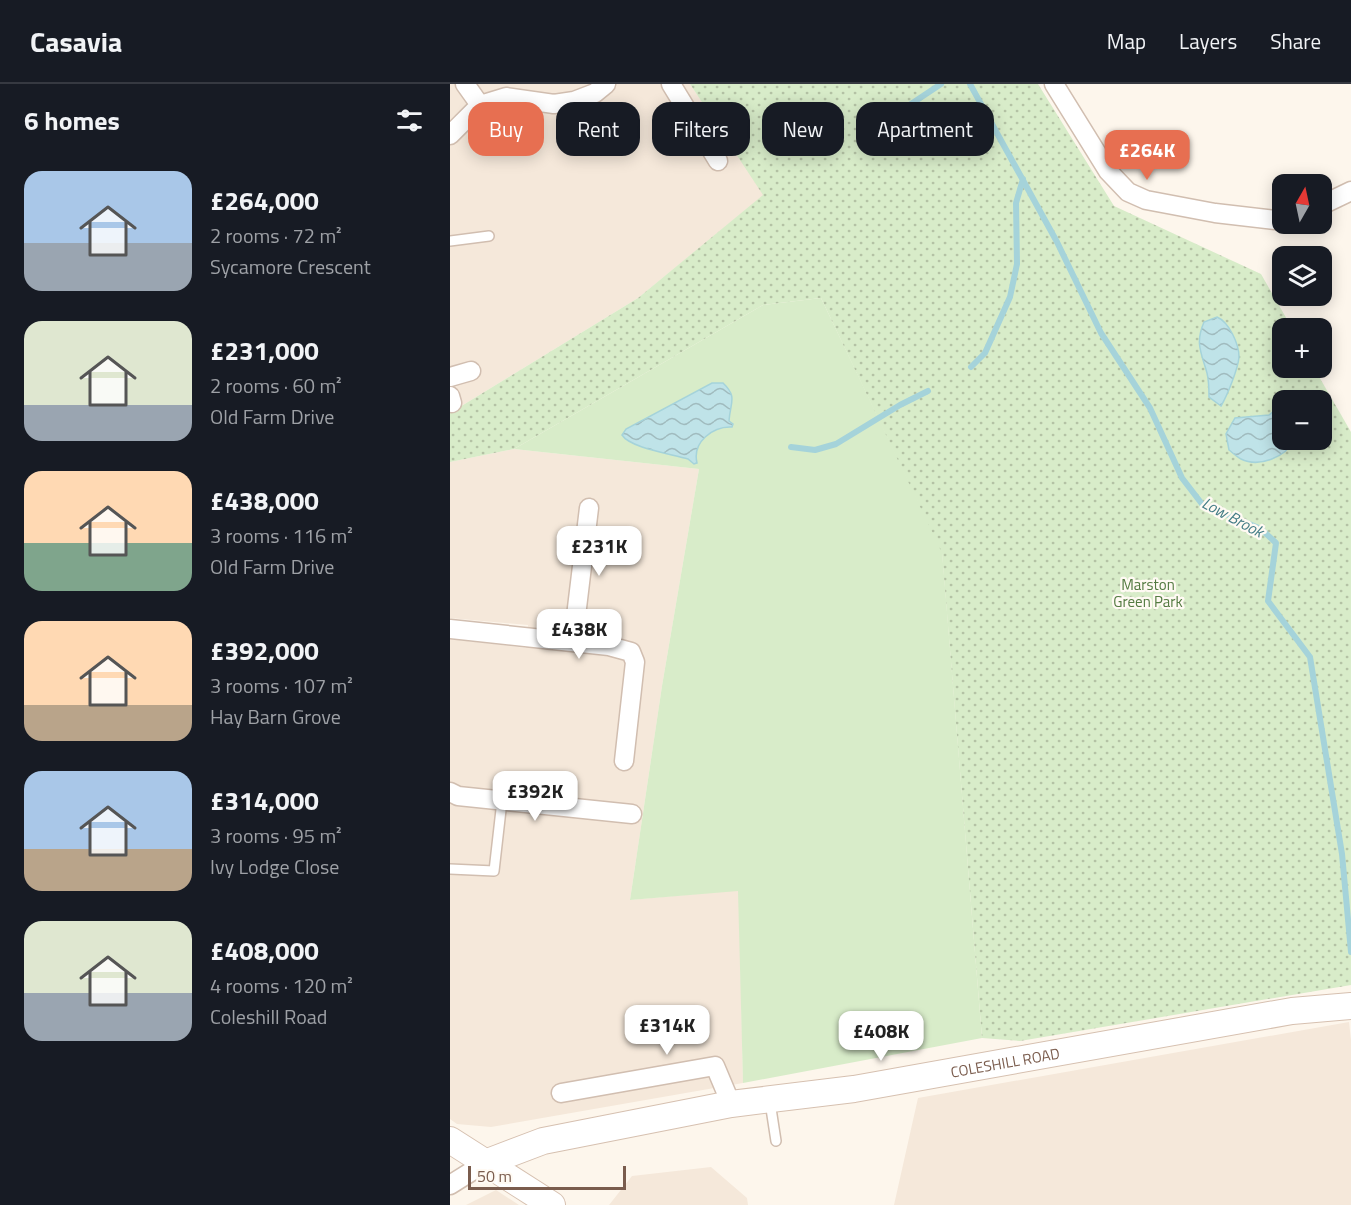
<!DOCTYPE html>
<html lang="en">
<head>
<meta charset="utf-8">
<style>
  body { margin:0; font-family:"Titillium Web",sans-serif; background:#20242c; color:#f1f3f6; height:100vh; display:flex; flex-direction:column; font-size:22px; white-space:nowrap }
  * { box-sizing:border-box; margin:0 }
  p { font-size:20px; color:#9ea1a6 }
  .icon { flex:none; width:33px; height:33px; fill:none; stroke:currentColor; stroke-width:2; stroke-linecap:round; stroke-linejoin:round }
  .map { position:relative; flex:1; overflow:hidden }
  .side { display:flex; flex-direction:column; background:#171b24; width:450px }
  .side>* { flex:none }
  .guide { position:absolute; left:18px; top:18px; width:570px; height:54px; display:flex; gap:12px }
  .needle { width:39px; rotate:9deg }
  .tools { position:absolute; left:822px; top:90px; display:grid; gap:12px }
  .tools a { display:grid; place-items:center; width:60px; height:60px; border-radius:12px; background:#171b24; box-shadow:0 3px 15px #0003; font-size:30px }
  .scale { position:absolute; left:18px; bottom:15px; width:158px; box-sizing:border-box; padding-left:6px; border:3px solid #7a5c4d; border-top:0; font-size:16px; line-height:21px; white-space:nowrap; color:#7a5c4d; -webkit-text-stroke:4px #fffaf3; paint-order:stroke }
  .price { position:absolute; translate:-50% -51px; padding:0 14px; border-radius:12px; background:#fff; color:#222; font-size:20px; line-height:39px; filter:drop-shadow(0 2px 3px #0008) }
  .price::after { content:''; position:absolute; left:50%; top:36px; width:18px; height:14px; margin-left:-9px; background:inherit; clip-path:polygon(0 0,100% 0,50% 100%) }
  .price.current { background:#e76f51; color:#fff }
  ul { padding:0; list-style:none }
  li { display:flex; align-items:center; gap:18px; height:150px; padding:0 24px }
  li span { display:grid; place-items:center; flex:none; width:168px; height:120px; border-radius:18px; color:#555 }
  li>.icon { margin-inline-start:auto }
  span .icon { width:72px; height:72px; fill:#fffc; stroke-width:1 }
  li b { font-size:26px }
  h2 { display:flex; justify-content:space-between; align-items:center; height:72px; padding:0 24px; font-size:26px }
  .tag { padding:0 21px; border-radius:18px; background:#171b24; box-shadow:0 3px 15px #0003; font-size:21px; line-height:54px }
  .tag.current { background:#e76f51; color:#fff }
  header { display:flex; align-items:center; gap:36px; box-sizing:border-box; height:84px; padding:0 30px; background:#171b24; border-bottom:2px solid #363941 }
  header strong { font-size:28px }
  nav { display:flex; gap:33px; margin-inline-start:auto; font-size:21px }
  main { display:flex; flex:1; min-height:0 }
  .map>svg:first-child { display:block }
  .residential { fill:#f5e8da }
  .green { fill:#d8ecc9 }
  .park { fill:url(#park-dots); fill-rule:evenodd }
  .water { fill:url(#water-waves); stroke:#a5d3da; stroke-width:1.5 }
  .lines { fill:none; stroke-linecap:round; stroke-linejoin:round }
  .stream { stroke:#a5d3da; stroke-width:6 }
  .lane-casing { stroke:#d1beb0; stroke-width:12 }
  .street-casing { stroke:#d1beb0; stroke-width:21 }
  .secondary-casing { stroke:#d6c0b0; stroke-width:28 }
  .lane { stroke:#fff; stroke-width:9 }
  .street { stroke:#fff; stroke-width:18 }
  .secondary { stroke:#fff; stroke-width:26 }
  .labels { text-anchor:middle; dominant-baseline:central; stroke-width:4.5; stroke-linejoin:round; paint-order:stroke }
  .park-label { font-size:15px; fill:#537a41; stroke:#fffaf3 }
  .street-label { font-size:15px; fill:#7a5c4d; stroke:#fffaf3 }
  .water-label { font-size:16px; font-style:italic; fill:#437c86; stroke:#fffaf3 }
</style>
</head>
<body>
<header>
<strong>Casavia</strong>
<nav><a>Map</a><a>Layers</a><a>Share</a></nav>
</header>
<main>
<section class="side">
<h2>6 homes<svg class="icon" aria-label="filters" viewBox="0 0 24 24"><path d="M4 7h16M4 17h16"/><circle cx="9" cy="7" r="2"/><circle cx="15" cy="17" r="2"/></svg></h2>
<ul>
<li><span style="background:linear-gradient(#a9c7e8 60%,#9aa5b1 0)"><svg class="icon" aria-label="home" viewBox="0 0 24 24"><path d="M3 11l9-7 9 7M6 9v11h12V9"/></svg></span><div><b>£264,000</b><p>2 rooms · 72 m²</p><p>Sycamore Crescent</p></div></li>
<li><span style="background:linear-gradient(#dfe7d0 70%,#9aa5b1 0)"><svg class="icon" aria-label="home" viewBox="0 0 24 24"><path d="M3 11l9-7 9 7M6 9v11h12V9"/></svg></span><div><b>£231,000</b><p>2 rooms · 60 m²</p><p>Old Farm Drive</p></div></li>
<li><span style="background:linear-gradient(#ffd9b3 60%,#7fa58c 0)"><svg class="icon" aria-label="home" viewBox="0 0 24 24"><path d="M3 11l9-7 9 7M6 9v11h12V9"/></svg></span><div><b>£438,000</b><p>3 rooms · 116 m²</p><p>Old Farm Drive</p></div></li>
<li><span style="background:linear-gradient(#ffd9b3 70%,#b9a48a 0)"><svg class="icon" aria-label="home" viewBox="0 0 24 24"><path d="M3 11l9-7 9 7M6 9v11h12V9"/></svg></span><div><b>£392,000</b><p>3 rooms · 107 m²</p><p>Hay Barn Grove</p></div></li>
<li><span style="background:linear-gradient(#a9c7e8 65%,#b9a48a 0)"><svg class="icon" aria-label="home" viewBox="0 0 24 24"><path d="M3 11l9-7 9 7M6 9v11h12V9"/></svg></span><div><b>£314,000</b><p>3 rooms · 95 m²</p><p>Ivy Lodge Close</p></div></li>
<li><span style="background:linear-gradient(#dfe7d0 60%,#9aa5b1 0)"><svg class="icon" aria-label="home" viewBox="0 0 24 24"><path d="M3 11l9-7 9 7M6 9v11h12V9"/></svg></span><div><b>£408,000</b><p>4 rooms · 120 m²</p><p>Coleshill Road</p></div></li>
</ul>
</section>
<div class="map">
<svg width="901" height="1121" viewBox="0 0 901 1121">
  <defs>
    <pattern id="park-dots" width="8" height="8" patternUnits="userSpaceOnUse" patternTransform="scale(1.5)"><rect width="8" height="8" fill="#d8ecc9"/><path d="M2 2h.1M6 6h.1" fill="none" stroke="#b4c2a5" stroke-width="1.8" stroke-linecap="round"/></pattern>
    <pattern id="water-waves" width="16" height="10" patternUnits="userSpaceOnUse" patternTransform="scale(1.5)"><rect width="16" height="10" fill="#bfe3e8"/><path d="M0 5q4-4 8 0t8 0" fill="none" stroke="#a0bbbe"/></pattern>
  </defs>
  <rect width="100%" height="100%" fill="#fdf6ec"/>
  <path class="residential" d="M0,0H240L314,111L188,214L0,329Z
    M64,365L249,385L212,602L180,816L289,806L293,999L41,1043L7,1040L0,1035V555L76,564L78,541L0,534V378Z
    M899,938L901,956V1121H444L468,1014Z
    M261,1083L297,1114L298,1121H159L182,1092Z
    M46,1106L69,1121H16Z"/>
  <path class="green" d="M371,214L492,467L532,954L293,999L288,807L180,816L212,602L249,385L64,365L313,221Z"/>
  <path class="park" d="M240,0H588L664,122L811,190L842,244H832V284H864L901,348V901L570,957L532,954L492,469L371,214L313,221L64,365L0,378V329L188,214L313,111ZM832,316H872V356H832Z"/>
  <path class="water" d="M767,233C779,238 789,260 789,273C788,285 777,312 771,322L759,313C759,305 759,297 757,289C751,268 745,259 754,238Z
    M262,299H273C288,313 280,319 279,337L283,340L282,343C263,342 242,358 247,379L244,380L238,375C222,370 180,364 172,351L176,345Z
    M832,320V356H844C836,373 809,384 791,375C787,373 783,369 779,366L776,350L785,334L819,331Z"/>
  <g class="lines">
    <path class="stream" d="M520,0L607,158L651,249L700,324L732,394L752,420L811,445L826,459L818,517L860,573L892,770L901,868
      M455,24L491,0
      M521,283L535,269L560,213L567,180L566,119L573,95
      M341,363L365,366L386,360L450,321L478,307"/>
    <defs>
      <path id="lane" d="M0,157L39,152
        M0,785L44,787L52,717
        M320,1018L326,1057"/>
      <path id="street" d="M221,0L268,77
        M604,0L658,87L678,108L696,116L765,129L825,136L832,134
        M30,21L56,13L104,20L124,17L145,9L156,0
        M0,51L30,21L15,0
        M872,121L901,107
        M0,293L21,287
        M0,312L2,319
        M0,545L159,562L181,568L185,578L174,677
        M123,557L139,424
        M0,708L8,712L182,730
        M111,1009L265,982L281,1020
        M0,1101L35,1079"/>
      <g id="secondary">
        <path d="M0,1056L102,1121"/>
        <path id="s1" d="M35,1079L93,1057L281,1020L404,1005L842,927L901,922"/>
      </g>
    </defs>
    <use href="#lane" class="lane-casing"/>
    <use href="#street" class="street-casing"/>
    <use href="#secondary" class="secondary-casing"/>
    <use href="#lane" class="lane"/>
    <use href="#street" class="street"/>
    <use href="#secondary" class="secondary"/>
  </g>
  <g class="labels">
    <g class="park-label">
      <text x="698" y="500">Marston<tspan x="698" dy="17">Green Park</tspan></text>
    </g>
    <g class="street-label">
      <text stroke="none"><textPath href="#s1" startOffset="531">COLESHILL ROAD</textPath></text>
    </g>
    <g class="water-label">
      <text transform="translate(783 433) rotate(28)">Low Brook</text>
    </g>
  </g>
</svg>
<div class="tools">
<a><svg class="needle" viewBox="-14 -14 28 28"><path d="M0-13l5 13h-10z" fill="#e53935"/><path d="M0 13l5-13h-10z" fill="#9ea1a6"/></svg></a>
<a><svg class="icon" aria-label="layers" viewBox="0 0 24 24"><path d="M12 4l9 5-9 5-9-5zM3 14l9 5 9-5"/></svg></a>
<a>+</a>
<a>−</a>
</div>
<div class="scale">50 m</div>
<b class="price current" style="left:697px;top:97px">£264K</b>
<b class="price" style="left:149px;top:493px">£231K</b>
<b class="price" style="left:129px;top:576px">£438K</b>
<b class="price" style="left:85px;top:738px">£392K</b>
<b class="price" style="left:217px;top:972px">£314K</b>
<b class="price" style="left:431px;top:978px">£408K</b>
<div class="guide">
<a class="tag current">Buy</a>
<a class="tag">Rent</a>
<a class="tag">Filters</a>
<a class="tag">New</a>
<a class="tag">Apartment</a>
</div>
</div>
</main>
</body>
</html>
